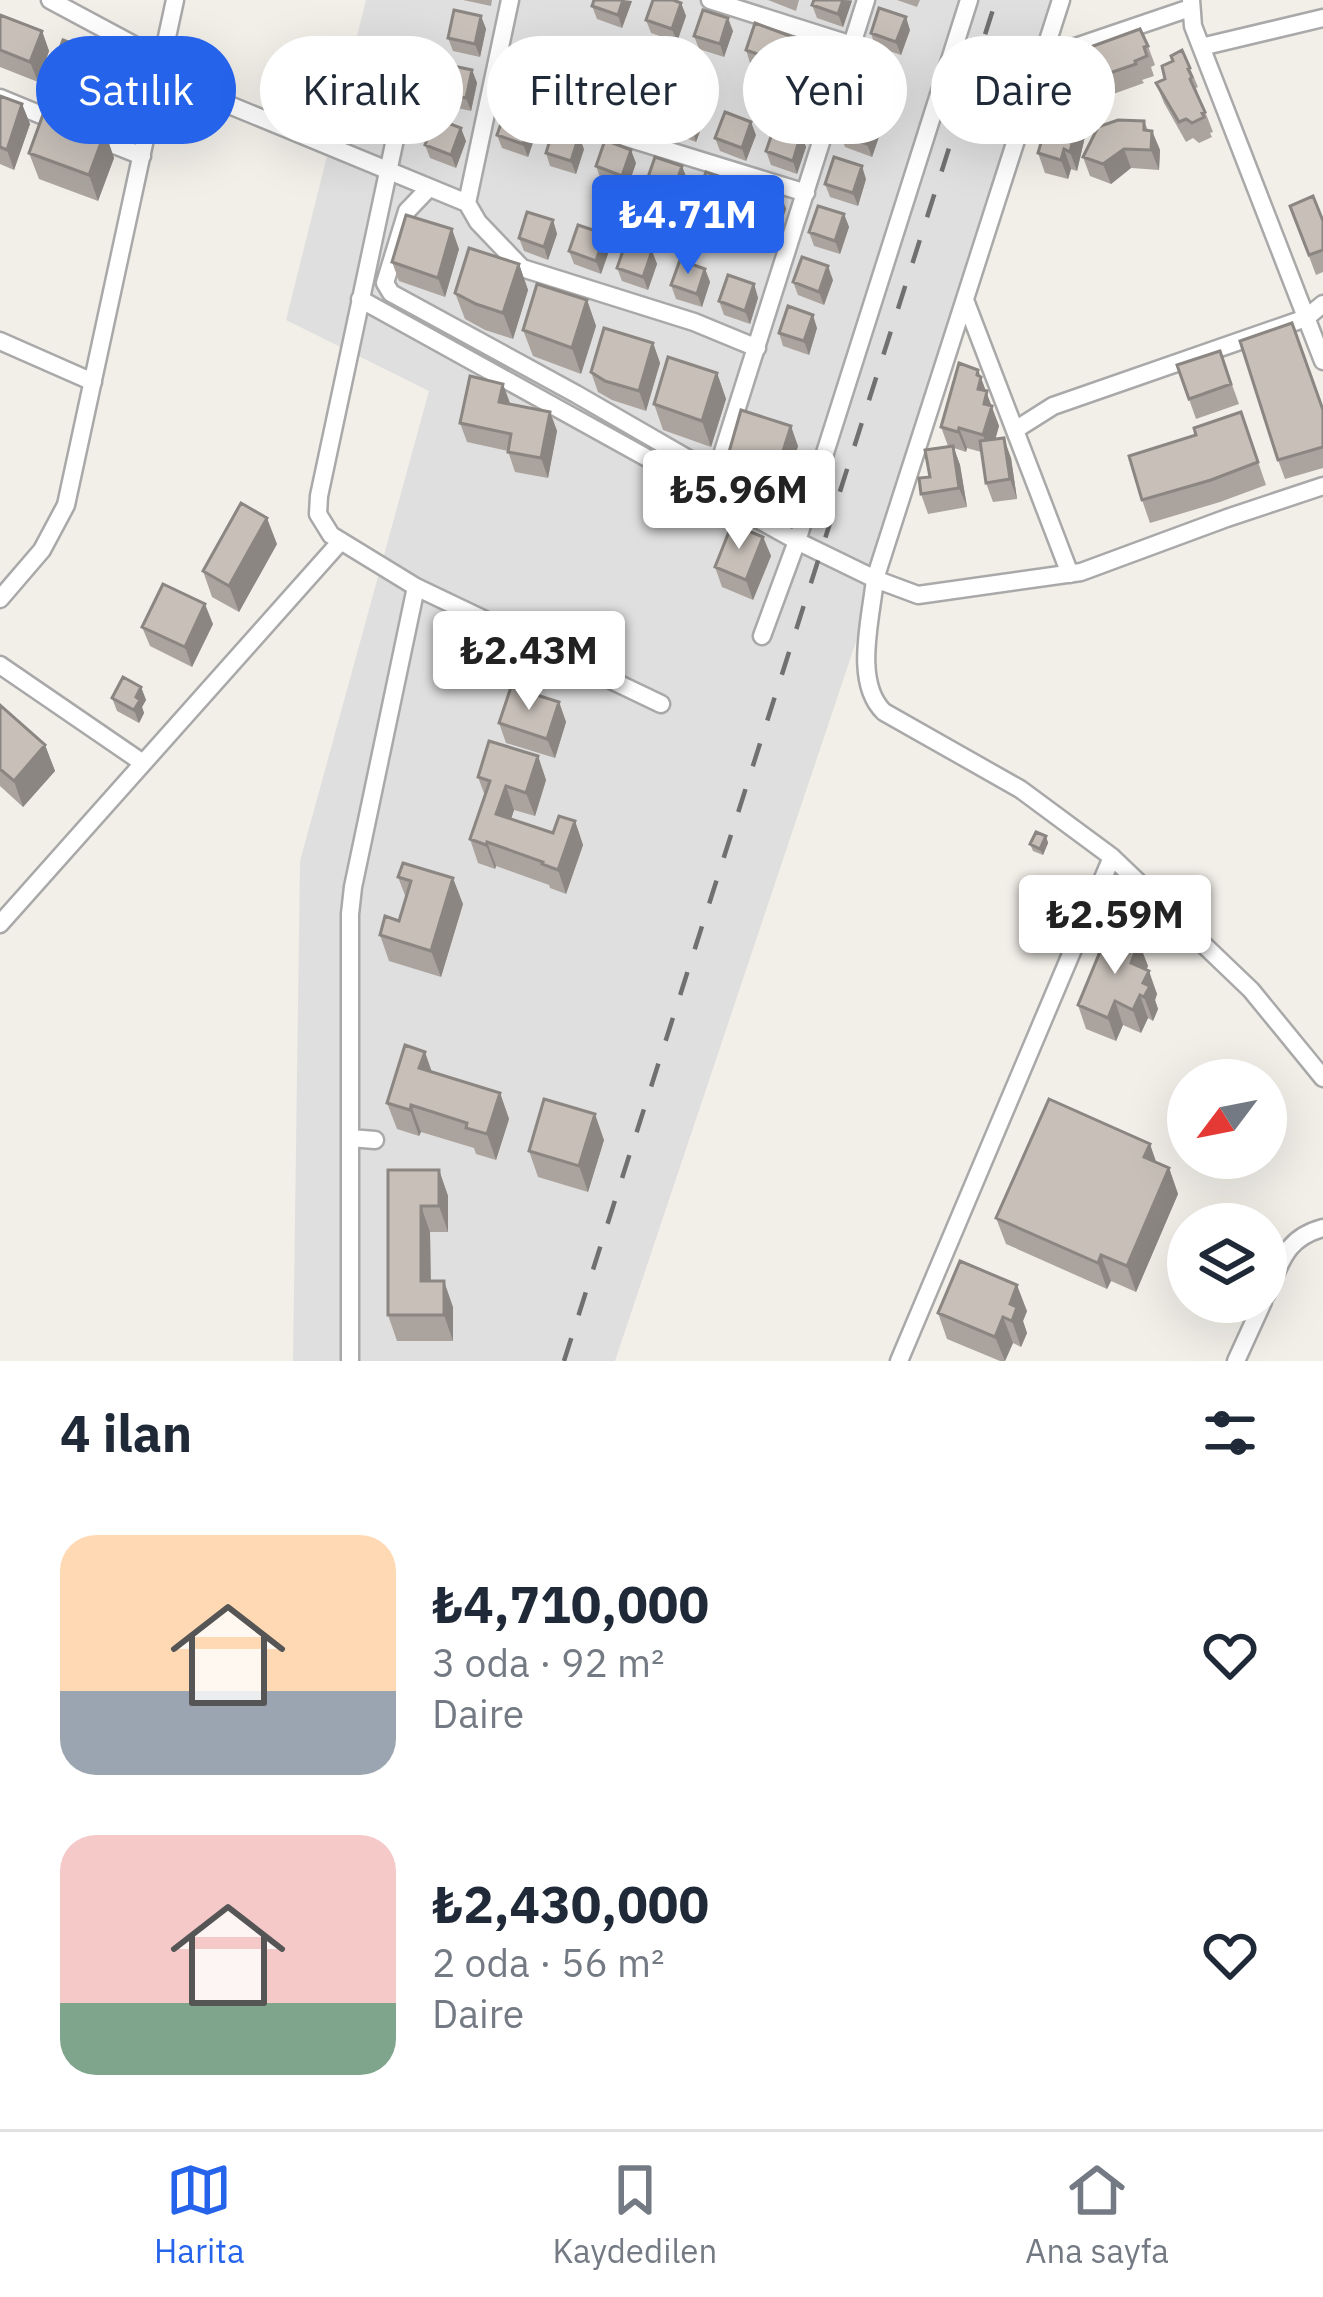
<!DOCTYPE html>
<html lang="tr">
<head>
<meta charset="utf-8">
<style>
  body { margin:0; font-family:"IBM Plex Sans",sans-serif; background:#f2f2f3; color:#1f2937; height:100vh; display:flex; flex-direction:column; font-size:45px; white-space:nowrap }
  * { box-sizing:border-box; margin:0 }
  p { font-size:39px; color:#747a83 }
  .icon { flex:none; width:66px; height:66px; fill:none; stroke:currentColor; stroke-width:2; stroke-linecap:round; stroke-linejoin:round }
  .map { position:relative; height:1361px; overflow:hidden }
  .sheet { display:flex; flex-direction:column; background:#fff; flex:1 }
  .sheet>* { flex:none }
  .hud { position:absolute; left:36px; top:36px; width:1251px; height:108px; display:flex; gap:24px }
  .needle { width:78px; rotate:238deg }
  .buttons { position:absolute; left:1167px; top:1059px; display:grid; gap:24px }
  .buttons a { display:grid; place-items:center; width:120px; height:120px; border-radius:50%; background:#fff; box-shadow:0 12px 48px #0002; font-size:60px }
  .price { position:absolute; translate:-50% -102px; padding:0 27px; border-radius:12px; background:#fff; color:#222; font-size:39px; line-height:78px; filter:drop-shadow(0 3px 6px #0008) }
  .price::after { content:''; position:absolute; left:50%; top:72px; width:36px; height:27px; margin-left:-18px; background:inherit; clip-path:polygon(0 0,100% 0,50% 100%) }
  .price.selected { background:#2563eb; color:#fff }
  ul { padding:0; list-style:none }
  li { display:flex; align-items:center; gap:36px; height:300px; padding:0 60px }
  li span { display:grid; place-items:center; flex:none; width:336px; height:240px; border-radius:36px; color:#555 }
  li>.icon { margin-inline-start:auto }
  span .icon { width:144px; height:144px; fill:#fffc; stroke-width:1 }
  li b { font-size:51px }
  h2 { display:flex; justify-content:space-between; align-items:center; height:144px; padding:0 60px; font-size:51px }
  .chip { padding:0 42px; border-radius:54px; background:#fff; box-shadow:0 12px 48px #0002; font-size:42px; line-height:108px }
  .chip.selected { background:#2563eb; color:#fff }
  .dock { display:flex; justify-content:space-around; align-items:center; height:168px; border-top:3px solid #e0e1e3; background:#fff; font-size:33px; color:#747a83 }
  .dock a { display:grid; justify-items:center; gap:6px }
  .dock .selected { color:#2563eb }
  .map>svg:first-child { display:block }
  .residential { fill:#e0dfdf }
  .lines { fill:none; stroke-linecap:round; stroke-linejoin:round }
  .minor-casing { stroke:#a9a9a9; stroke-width:21 }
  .minor { stroke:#fff; stroke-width:16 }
  .rail { stroke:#707070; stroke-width:4.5; stroke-dasharray:24 24; stroke-linecap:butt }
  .wall { fill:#aba49e }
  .shaded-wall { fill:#8b8681 }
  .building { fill:#c7bfb8; stroke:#8b8681; stroke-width:3 }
</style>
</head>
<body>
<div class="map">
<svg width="1323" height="1361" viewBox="0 0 1323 1361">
  <rect width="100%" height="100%" fill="#f2efe9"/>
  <path class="residential" d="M366,0H1071L615,1361H293L300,861L429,391L286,320Z"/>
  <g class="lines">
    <defs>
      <path id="minor" d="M50,0L162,60
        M710,0L852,45
        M1061,0L875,579C871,619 853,682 884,712L1020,789L1112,857L1251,990L1323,1078
        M1191,0L1193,26L1323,361
        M1201,47L1323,18
        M1043,58L1190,8
        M159,76L467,203L478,222L522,268L694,322L757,348
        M491,96L806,193
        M0,98L63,124
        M401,111L319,496L318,514L331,535L416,587L661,704
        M87,134L142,156
        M429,188L407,211L385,283L391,293L576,394L777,510
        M467,203L510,0
        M360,299L797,541L875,579L918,595L1081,572L1227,518L1323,486
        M965,300L1070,574
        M0,341L93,382
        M1015,430L1053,406L1306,318L1323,304
        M716,474L866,0
        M0,599L42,550L66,505L175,0
        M762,636L797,541L969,0
        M0,665L143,763
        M0,924L341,541
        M350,1138L375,1140
        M1266,1295C1281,1263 1285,1238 1323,1228
        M350,1361V914L353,887L416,587
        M899,1361L1112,857
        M1236,1361L1263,1302"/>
    </defs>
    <use href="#minor" class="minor-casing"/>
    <use href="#minor" class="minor"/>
    <path class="rail" d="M564,1361L996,0"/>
  </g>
  <path class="wall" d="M463,0H492L491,6Z
    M768,0H799L796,11Z
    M814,0H852L843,27L817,18L812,5Z
    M897,0H920L917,7Z
    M632,1L622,28L597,19L592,6Z
    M681,3L686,16L677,42L651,33L646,20Z
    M0,15L42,31L49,51L38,82L0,67Z
    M481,16L486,29L480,57L453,51L448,38Z
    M910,30L901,55L875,46L871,33Z
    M733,31L724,57L699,49L694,36Z
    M1148,46L1155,65L1151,67L1154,76L1142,80L1144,83L1102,98L1085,49Z
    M825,49L830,62L821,89L750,63L746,50Z
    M105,56L112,75L101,105L59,89L52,70Z
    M1190,68L1198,87L1196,88L1213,132L1210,133L1212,137L1199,143L1193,138L1186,142L1164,103L1156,83Z
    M472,70L477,83L471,111L443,105L438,92Z
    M552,70L544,96L518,87L513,74Z
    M896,81L887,107L861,97L856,84Z
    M604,84L595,110L568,101L563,88Z
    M1073,88L1090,115L1077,171L1071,169L1068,179L1045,173L1038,153Z
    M0,96L22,104L30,124L14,170L0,164Z
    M657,102L648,128L622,119L617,106Z
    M706,115L696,142L670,132L665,119Z
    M1144,121L1148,130L1152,131L1160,150L1159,170L1131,168L1111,184L1090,176L1083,157Z
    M537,131L528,157L502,148L497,135Z
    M881,131L872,157L845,147L840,134Z
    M105,132L114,158L98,201L39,179L29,153Z
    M801,134L806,147L797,174L771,165L766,151Z
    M756,135L746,161L720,151L715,138Z
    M466,141L456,168L430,158L425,145Z
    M584,149L576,174L550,166L546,153Z
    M636,163L627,189L601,180L596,166Z
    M687,179L678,205L651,196L646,183Z
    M866,179L858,206L830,197L825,184Z
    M736,195L727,221L701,211L696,198Z
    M781,196L786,209L777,235L751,226L746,213Z
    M1290,206L1323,221V272L1316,275Z
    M844,214L849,227L840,254L814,246L809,232Z
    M553,220L557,234L548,260L524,251L519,238Z
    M610,248L601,274L574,264L569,251Z
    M459,249L445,297L399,281L392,262Z
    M652,251L657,264L648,290L622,281L617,268Z
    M519,264L528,290L513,339L485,330L465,319L455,293Z
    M705,269L710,282L702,307L676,299L671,285Z
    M833,280L824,305L798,295L793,282Z
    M754,284L758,298L750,324L724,315L719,301Z
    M587,300L596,326L581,374L533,356L523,330Z
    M817,328L809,355L783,346L779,333Z
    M653,343L660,363L646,411L612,400L598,392L591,372Z
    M1220,351L1239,404L1196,419L1177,365Z
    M978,370L999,426L995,439L1011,458L1017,499L993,502L986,483L981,452L967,448L966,452L954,448L960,465L967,507L928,514L921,494L948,446L941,427Z
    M717,373L726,399L711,447L663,430L654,404Z
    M510,404L550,412L557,431L548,478L515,472L508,451L467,442L460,423Z
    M1323,409V468L1285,479L1278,460Z
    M1241,412L1266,485L1220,502L1150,523L1142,500L1196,435Z
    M798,446L784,493L760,486L736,471L729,452Z
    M763,537L771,556L753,600L722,587L715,567Z
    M277,544L239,612L212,597L203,571Z
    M213,624L192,667L150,646L142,627Z
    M141,687L146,700L142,707L144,713L139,723L117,711L112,698Z
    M559,702L566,722L555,758L506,743L499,723Z
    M0,705L45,745L55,771L23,807L0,786Z
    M538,756L546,780L535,816L514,810L511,819L553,833L575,821L583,845L566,894L550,888L549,885L496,866L495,869L478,863L470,839L485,796L478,777Z
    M1046,836L1048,843L1043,855L1033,851L1030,844Z
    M403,863L463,904L441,977L389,961L380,935L399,921L406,898L398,877Z
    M1139,943L1148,966L1146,970L1157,994L1155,1000L1158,1009L1153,1021L1148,1018L1141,1033L1123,1025L1116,1041L1086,1029L1078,1005Z
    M432,1071L500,1093L509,1119L496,1160L476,1154L474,1148L421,1132L419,1136L397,1129L387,1103Z
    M604,1140L588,1192L538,1177L529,1151Z
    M1169,1168L1178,1194L1136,1292L1111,1281L1107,1289L1006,1244L996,1218Z
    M388,1170H439L448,1196V1232H430L431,1281L453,1307V1341H397L388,1315Z
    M1203,1302H1224L1220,1310Z
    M1027,1311L1023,1321L1027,1333L1021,1347L1013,1343L1005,1361H1000L947,1339L938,1313Z"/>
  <path class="shaded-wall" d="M623,0L632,1L622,28L618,15Z
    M843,0L852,1L843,27L838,14Z
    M681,3L686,16L677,42L672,29Z
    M481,16L486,29L480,57L475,44Z
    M906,17L910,30L901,55L896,42Z
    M728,18L733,31L724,57L720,44Z
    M42,31L49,51L38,82L30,62Z
    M825,49L830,62L821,89L816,75Z
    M105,56L112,75L101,105L93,85Z
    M548,57L552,70L544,96L539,83Z
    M892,68L896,81L887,107L882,94Z
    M472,70L477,83L471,111L466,98Z
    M599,71L604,84L595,110L590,97Z
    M1073,88L1080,107L1083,95L1090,115L1077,171L1070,152Z
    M652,89L657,102L648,128L643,115Z
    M701,102L706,115L696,142L692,128Z
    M22,104L30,124L14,170L7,150Z
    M876,117L881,131L872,157L867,144Z
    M532,118L537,131L528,157L523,144Z
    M751,122L756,135L746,161L742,148Z
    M461,128L466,141L456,168L451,155Z
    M1152,131L1160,150L1159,170L1151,150Z
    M105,132L114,158L98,201L89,175Z
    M801,134L806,147L797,174L793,161Z
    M579,136L584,149L576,174L571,161Z
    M1064,149L1071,169L1068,179L1061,160Z
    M1124,149L1131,168L1111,184L1103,164Z
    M631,150L636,163L627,189L622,176Z
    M682,166L687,179L678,205L673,192Z
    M862,166L866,179L858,206L853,193Z
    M732,181L736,195L727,221L722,207Z
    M781,196L786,209L777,235L772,222Z
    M844,214L849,227L840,254L835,241Z
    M553,220L557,234L548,260L544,247Z
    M452,229L459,249L445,297L438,278Z
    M605,234L610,248L601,274L596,261Z
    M652,251L657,264L648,290L643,277Z
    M519,264L528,290L513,339L503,313Z
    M828,266L833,280L824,305L819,292Z
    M705,269L710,282L702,307L697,294Z
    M754,284L758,298L750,324L745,311Z
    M587,300L596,326L581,374L572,348Z
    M813,315L817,328L809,355L804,341Z
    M653,343L660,363L646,411L639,391Z
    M978,370L999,426L991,455L983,435L977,375Z
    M717,373L726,399L711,447L702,421Z
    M503,384L510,403L499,402Z
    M550,412L557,431L548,478L541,458Z
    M791,426L798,446L784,493L776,473Z
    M959,428L967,448L966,452L958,432Z
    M1004,438L1011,458L1017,499L1010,479Z
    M953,446L960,465L967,507L959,488Z
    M267,518L277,544L239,612L229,586Z
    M763,537L771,556L753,600L746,580Z
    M205,604L213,624L192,667L185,647Z
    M141,687L146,700L142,707L144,713L139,723L134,710L136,697Z
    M559,702L566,722L555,758L547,739Z
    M45,745L55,771L23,807L14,781Z
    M538,756L546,780L535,816L526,793Z
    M506,786L514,810L505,837L496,814Z
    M575,821L583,845L566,894L558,870Z
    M1046,836L1048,843L1043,855L1040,849Z
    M487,842L496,866L495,869L486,845Z
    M453,878L463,904L441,977L431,951Z
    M1139,943L1148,966L1139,986L1131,963Z
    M1149,971L1157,994L1155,1000L1158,1009L1153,1021L1144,997L1143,983Z
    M1140,995L1148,1018L1141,1033L1133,1010Z
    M1115,1001L1123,1025L1116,1041L1108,1018Z
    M425,1052L434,1078L419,1068Z
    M500,1093L509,1119L496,1160L487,1134Z
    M411,1105L421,1132L419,1136L410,1110Z
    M595,1114L604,1140L588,1192L579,1166Z
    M1150,1144L1159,1170L1144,1157Z
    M1169,1168L1178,1194L1136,1292L1127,1266Z
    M439,1170L448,1196V1232L439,1206Z
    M421,1206L430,1232L431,1307L421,1281Z
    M1101,1255L1111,1281L1107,1289L1098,1263Z
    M444,1281L453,1307V1341L444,1315Z
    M1017,1285L1027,1311L1023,1321L1027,1333L1021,1347L1012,1321L1010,1304Z
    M1003,1317L1013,1343L1005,1361L995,1337Z"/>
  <path class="building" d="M594,0H623L618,15L592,6Z
    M653,0H673L681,3L672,29L646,20Z
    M814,0H843L838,14L812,5Z
    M879,8L906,17L896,42L871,33Z
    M454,10L481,16L475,44L448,38Z
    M703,10L728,18L720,44L694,36Z
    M0,15L42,31L30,62L0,50Z
    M755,23L825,49L816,75L746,50Z
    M1140,29L1148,46L1144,47L1147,56L1135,61L1136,64L1095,78L1085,49Z
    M63,40L105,56L93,85L52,70Z
    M522,48L548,57L539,83L513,74Z
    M1182,50L1190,68L1188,69L1192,77L1190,79L1205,112L1202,113L1204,117L1192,123L1186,119L1179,122L1156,83L1165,79L1162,66L1173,61L1171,56Z
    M866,58L892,68L882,94L856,84Z
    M573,61L599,71L590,97L563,88Z
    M444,64L472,70L466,98L438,92Z
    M626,80L652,89L643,115L617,106Z
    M1058,84L1073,88L1072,92L1083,95L1070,152L1064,149L1061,160L1038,153Z
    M674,93L701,102L692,128L665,119Z
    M0,96L22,104L7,150L0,147Z
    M849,108L876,117L867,144L840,134Z
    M45,109L105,132L89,175L29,153Z
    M506,109L532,118L523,144L497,135Z
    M725,112L751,122L742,148L715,138Z
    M435,118L461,128L451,155L425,145Z
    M1118,120L1144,121V130L1152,131L1151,150L1124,149L1103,164L1083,157L1098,127Z
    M775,125L801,134L793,161L766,151Z
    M554,127L579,136L571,161L546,153Z
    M605,140L631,150L622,176L596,166Z
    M655,157L682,166L673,192L646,183Z
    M834,157L862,166L853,193L825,184Z
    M706,172L732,181L722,207L696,198Z
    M756,187L781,196L772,222L746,213Z
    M1313,196L1323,221V250L1309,255L1290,206Z
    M818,206L844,214L835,241L809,232Z
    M527,212L553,220L544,247L519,238Z
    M406,215L452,229L438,278L392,262Z
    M578,225L605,234L596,261L569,251Z
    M626,242L652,251L643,277L617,268Z
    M469,248L519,264L503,313L476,304L455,293Z
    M802,257L828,266L819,292L793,282Z
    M680,260L705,269L697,294L671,285Z
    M728,275L754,284L745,311L719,301Z
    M537,284L587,300L572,348L523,330Z
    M788,306L813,315L804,341L779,333Z
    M1292,323L1323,410V447L1278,460L1240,341Z
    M604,328L653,343L639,391L605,381L591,372Z
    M1220,351L1231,384L1189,399L1177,365Z
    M668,357L717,373L702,421L654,404Z
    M959,363L978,370L977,375L981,377L978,389L987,391L984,404L992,406L983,435L959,428L958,432L941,427Z
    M470,376L503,384L499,402L550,412L541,458L508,452L511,434L460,423Z
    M741,410L791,426L776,473L753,466L729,452Z
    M1241,412L1258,462L1211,480L1142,500L1129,456L1196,435L1194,428Z
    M1004,438L1010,479L986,483L980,441Z
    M953,446L959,488L921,494L919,478L930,477L925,450Z
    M241,503L267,518L229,586L203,571Z
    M732,524L763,537L746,580L715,567Z
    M163,584L205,604L185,647L142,627Z
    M123,677L141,687L136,697L140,700L134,710L112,698Z
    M511,687L559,702L547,739L499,723Z
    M0,705L45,745L14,781L0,769Z
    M489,741L538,756L526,793L506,786L496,814L553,833L559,816L575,821L558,870L542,864L543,862L487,842L486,845L470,839L490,781L478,777Z
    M1036,832L1046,836L1040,849L1030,844Z
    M403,863L453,878L431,951L380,935L385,916L399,921L411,881L398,877Z
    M1109,930L1139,943L1131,963L1149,971L1143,983L1150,986L1144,997L1140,995L1133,1010L1115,1001L1108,1018L1078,1005Z
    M405,1045L425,1052L419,1068L500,1093L487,1134L466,1128L467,1123L411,1105L410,1110L387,1103Z
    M544,1099L595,1114L579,1166L529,1151Z
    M1049,1099L1150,1144L1144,1157L1169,1168L1127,1266L1101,1255L1098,1263L996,1218Z
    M388,1170H439V1206H421V1281H444V1315H388Z
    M960,1261L1017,1285L1010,1304L1017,1307L1012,1321L1003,1317L995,1337L938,1313Z"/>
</svg>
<div class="buttons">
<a><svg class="needle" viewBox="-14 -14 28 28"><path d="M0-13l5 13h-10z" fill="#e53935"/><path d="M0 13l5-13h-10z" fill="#747a83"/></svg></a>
<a><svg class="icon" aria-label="layers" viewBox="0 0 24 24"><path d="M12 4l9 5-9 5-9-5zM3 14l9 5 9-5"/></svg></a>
</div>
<b class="price selected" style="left:688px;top:277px">₺4.71M</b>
<b class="price" style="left:739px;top:552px">₺5.96M</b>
<b class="price" style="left:529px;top:713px">₺2.43M</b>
<b class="price" style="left:1115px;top:977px">₺2.59M</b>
<div class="hud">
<a class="chip selected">Satılık</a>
<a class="chip">Kiralık</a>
<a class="chip">Filtreler</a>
<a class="chip">Yeni</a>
<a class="chip">Daire</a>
</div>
</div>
<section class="sheet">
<h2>4 ilan<svg class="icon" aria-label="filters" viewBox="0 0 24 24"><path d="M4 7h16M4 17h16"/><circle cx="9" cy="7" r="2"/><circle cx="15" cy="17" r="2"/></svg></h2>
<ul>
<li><span style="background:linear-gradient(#ffd9b3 65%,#9aa5b1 0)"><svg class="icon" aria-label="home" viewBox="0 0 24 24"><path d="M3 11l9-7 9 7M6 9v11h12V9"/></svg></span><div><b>₺4,710,000</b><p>3 oda · 92 m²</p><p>Daire</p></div><svg class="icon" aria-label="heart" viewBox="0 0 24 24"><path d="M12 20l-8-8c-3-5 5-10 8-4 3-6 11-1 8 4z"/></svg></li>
<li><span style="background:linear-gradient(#f6c9c9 70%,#7fa58c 0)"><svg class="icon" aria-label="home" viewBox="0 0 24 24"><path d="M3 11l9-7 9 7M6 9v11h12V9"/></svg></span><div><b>₺2,430,000</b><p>2 oda · 56 m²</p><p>Daire</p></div><svg class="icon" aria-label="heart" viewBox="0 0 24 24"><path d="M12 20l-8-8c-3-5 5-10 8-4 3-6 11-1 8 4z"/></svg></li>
</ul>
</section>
<nav class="dock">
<a class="selected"><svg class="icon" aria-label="map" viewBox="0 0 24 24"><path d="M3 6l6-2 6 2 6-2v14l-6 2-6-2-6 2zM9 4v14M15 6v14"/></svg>Harita</a>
<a><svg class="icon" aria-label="saved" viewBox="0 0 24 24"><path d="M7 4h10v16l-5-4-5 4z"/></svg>Kaydedilen</a>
<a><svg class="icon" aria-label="home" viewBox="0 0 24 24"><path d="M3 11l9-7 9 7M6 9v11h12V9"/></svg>Ana sayfa</a>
</nav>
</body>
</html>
